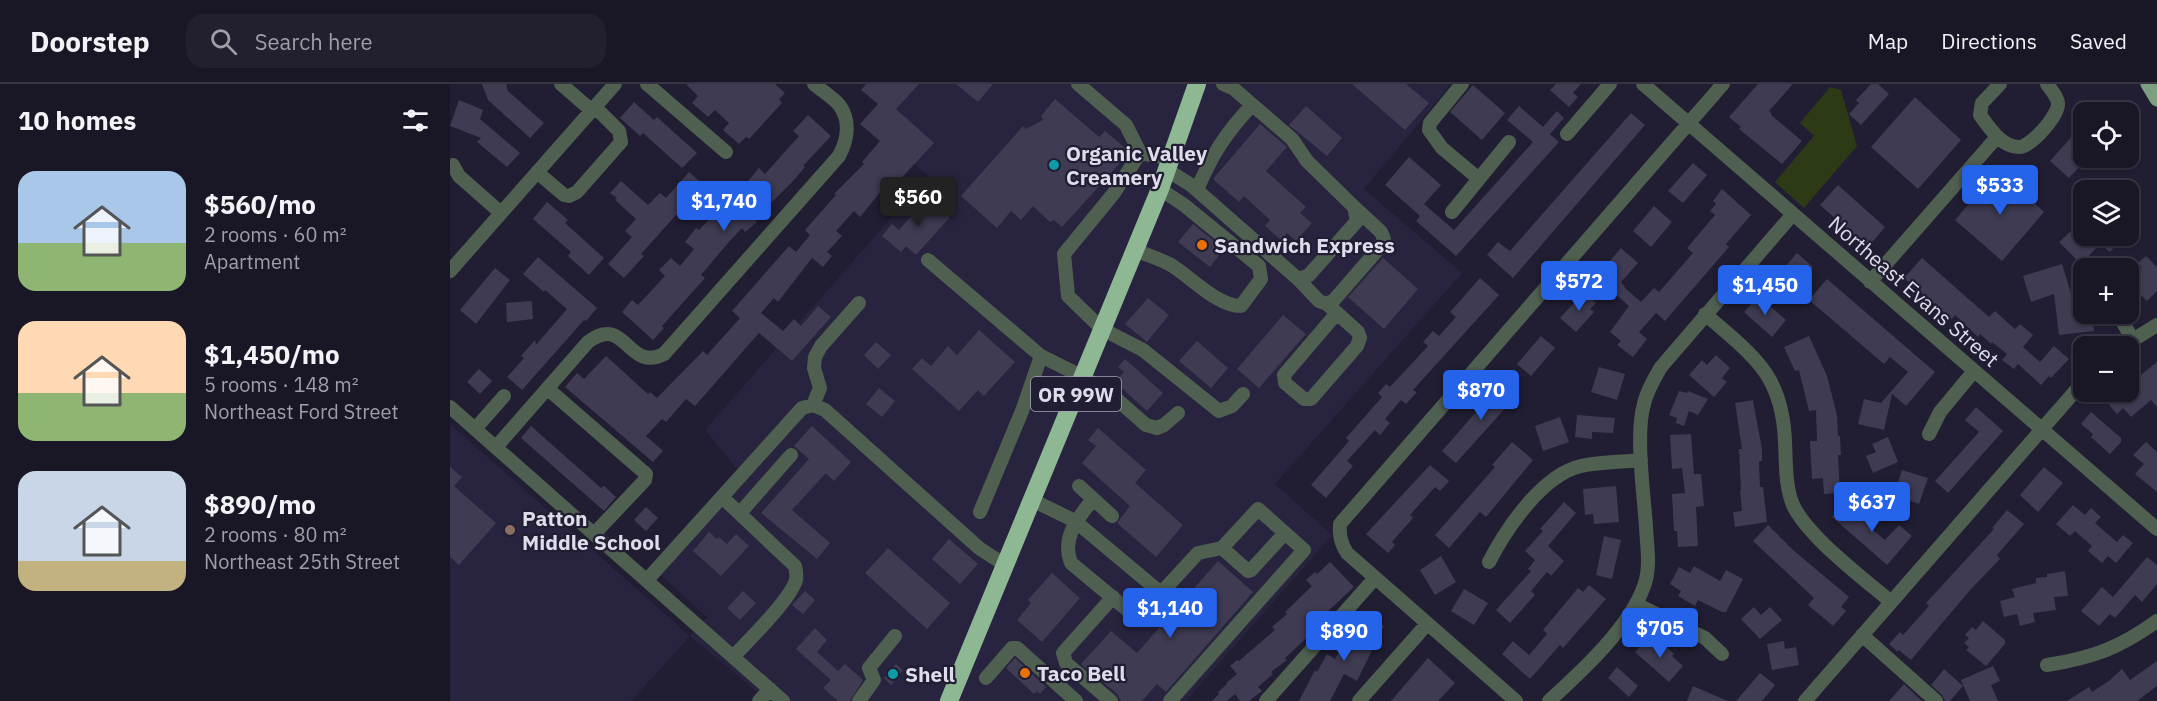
<!DOCTYPE html>
<html lang="en">
<head>
<meta charset="utf-8">
<style>
  body { margin:0; font-family:"IBM Plex Sans",sans-serif; background:#221f2e; color:#f1f3f6; height:100vh; display:flex; flex-direction:column; font-size:22px; white-space:nowrap }
  * { box-sizing:border-box; margin:0 }
  p { font-size:20px; color:#9f9fa7 }
  .icon { flex:none; width:33px; height:33px; fill:none; stroke:currentColor; stroke-width:2; stroke-linecap:round; stroke-linejoin:round }
  .map { position:relative; flex:1; overflow:hidden }
  .panel { display:flex; flex-direction:column; background:#191626; width:450px }
  .panel>* { flex:none }
  .controls { position:absolute; left:1623px; top:18px; display:grid; gap:12px }
  .controls a { display:grid; place-items:center; width:66px; height:66px; border-radius:12px; background:#191626; box-shadow:0 2px 4px #0004,0 0 0 2px #373543; font-size:30px }
  .price { position:absolute; translate:-50% -51px; padding:0 14px; border-radius:6px; background:#2563eb; color:#fff; font-size:20px; line-height:39px; filter:drop-shadow(0 2px 3px #0008) }
  .price::after { content:''; position:absolute; left:50%; top:36px; width:18px; height:14px; margin-left:-9px; background:inherit; clip-path:polygon(0 0,100% 0,50% 100%) }
  .price.current { background:#222; color:#fff }
  ul { padding:0; list-style:none }
  li { display:flex; align-items:center; gap:18px; height:150px; padding:0 18px }
  li span { display:grid; place-items:center; flex:none; width:168px; height:120px; border-radius:18px; color:#555 }
  li>.icon { margin-inline-start:auto }
  span .icon { width:72px; height:72px; fill:#fffc; stroke-width:1 }
  li b { font-size:26px }
  h2 { display:flex; justify-content:space-between; align-items:center; height:72px; padding:0 18px; font-size:26px }
  header { display:flex; align-items:center; gap:36px; box-sizing:border-box; height:84px; padding:0 30px; background:#191626; border-bottom:2px solid #373543 }
  header strong { font-size:28px }
  nav { display:flex; gap:33px; margin-inline-start:auto; font-size:21px }
  .search { width:420px; height:54px; background:#221f2e; display:flex; align-items:center; gap:15px; box-sizing:border-box; padding:0 21px; border-radius:18px; color:#9f9fa7; font-size:22px }
  main { display:flex; flex:1; min-height:0 }
  .map>svg:first-child { display:block }
  .built { fill:#28243f }
  .green { fill:#2d3a16 }
  .building { fill:#3e3b52 }
  .lines { fill:none; stroke-linecap:round; stroke-linejoin:round }
  .minor { stroke:#4f6051; stroke-width:14 }
  .major { stroke:#7c9e81; stroke-width:15 }
  .highway { stroke:#8eb793; stroke-width:18 }
  .culture-dot { fill:#0f9aa8; stroke:#211e33; stroke-width:2 }
  .food-dot { fill:#e8710a; stroke:#211e33; stroke-width:2 }
  .education-dot { fill:#8d6e63; stroke:#211e33; stroke-width:2 }
  .labels { text-anchor:middle; dominant-baseline:central; stroke-width:4.5; stroke-linejoin:round; paint-order:stroke }
  .shield { fill:#211e33; stroke:#a5a4b4; stroke-width:1.5 }
  .shield-label { font-size:20px; font-weight:bold; fill:#deddeb }
  .poi-label { font-size:21px; font-weight:bold; fill:#deddeb; stroke:#211e33; text-anchor:start }
  .street-label { font-size:21px; fill:#deddeb; stroke:#211e33 }
</style>
</head>
<body>
<header>
<strong>Doorstep</strong>
<div class="search"><svg class="icon" aria-label="search" viewBox="0 0 24 24"><circle cx="10" cy="10" r="6"/><path d="M15 15l6 6"/></svg>Search here</div>
<nav><a>Map</a><a>Directions</a><a>Saved</a></nav>
</header>
<main>
<section class="panel">
<h2>10 homes<svg class="icon" aria-label="filters" viewBox="0 0 24 24"><path d="M4 7h16M4 17h16"/><circle cx="9" cy="7" r="2"/><circle cx="15" cy="17" r="2"/></svg></h2>
<ul>
<li><span style="background:linear-gradient(#a9c7e8 60%,#8fb573 0)"><svg class="icon" aria-label="home" viewBox="0 0 24 24"><path d="M3 11l9-7 9 7M6 9v11h12V9"/></svg></span><div><b>$560/mo</b><p>2 rooms · 60 m²</p><p>Apartment</p></div></li>
<li><span style="background:linear-gradient(#ffd9b3 60%,#8fb573 0)"><svg class="icon" aria-label="home" viewBox="0 0 24 24"><path d="M3 11l9-7 9 7M6 9v11h12V9"/></svg></span><div><b>$1,450/mo</b><p>5 rooms · 148 m²</p><p>Northeast Ford Street</p></div></li>
<li><span style="background:linear-gradient(#c9d6e8 75%,#c2b280 0)"><svg class="icon" aria-label="home" viewBox="0 0 24 24"><path d="M3 11l9-7 9 7M6 9v11h12V9"/></svg></span><div><b>$890/mo</b><p>2 rooms · 80 m²</p><p>Northeast 25th Street</p></div></li>
</ul>
</section>
<div class="map">
<svg width="1707" height="617" viewBox="0 0 1707 617">
  <rect width="100%" height="100%" fill="#211e33"/>
  <path class="built" d="M456,0H1001L914,105L1012,189L825,400L882,451L736,617H318L240,552L181,617H0V340L240,552L257,533L200,481L287,385L255,346L478,92L421,39Z"/>
  <path class="green" d="M1380,3L1391,6L1407,62L1354,124L1325,98L1364,52L1350,39Z"/>
  <path class="building" d="M32,0H56L58,7L94,39L80,54L38,16Z
    M236,0H325L335,9L329,15L332,19L299,55L296,53L289,60L273,46L279,39L265,26L258,33L242,19L248,12Z
    M416,0H469L446,25L484,59L442,104L437,100L410,133L404,127L386,147L392,152L377,168L382,172L373,183L362,174L328,218L324,214L311,229L333,247L344,235L351,242L368,222L381,233L342,277L309,249L245,322L236,315L216,338L212,335L196,352L213,367L203,378L115,303L127,289L134,295L156,272L198,310L200,308L207,314L253,267L257,271L290,234L282,227L339,162L346,168L360,151L355,146L386,111L384,110L414,80L412,78L430,57L410,40L428,20L411,6Z
    M506,0H543L528,18Z
    M902,0H956L979,19L955,46Z
    M1106,0H1131L1123,9L1128,13L1119,23L1100,6Z
    M1308,0H1343L1319,27L1322,30L1321,31L1352,57L1332,80L1289,45L1291,43L1279,33Z
    M1421,0H1428L1439,10L1411,41L1399,30L1409,19L1406,16Z
    M1023,1L1055,29L1032,56L1000,28Z
    M1465,13L1511,56L1468,105L1421,63Z
    M605,15L649,53L655,47L680,68L612,143L604,136L600,138L583,122L571,136L561,127L547,144L511,112L573,42L576,45L593,36L591,32Z
    M9,16L33,26L30,35L70,69L57,83L27,58L31,54L0,42Z
    M184,18L204,36L207,33L247,69L232,84L193,49L190,52L170,34Z
    M856,22L892,54L877,72L839,41Z
    M1069,22L1093,43L1107,27L1114,34L1100,50L1109,58L1006,172L966,137L970,132L935,101L959,73L991,101L974,120L1004,146L1083,58L1057,36Z
    M1181,29L1195,41L1063,194L1037,171L1048,158L1060,167Z
    M358,31L381,52L353,82L355,83L345,95L305,135L307,138L295,148L292,144L278,159L251,191L255,194L212,242L214,244L203,256L172,228L182,216L188,221L215,192L209,186L221,174L230,182L244,165L235,158L246,144L249,146L263,131L266,134L303,102L298,97L309,84L315,90L349,52L343,47Z
    M1634,39V78L1619,94L1600,77Z
    M810,40L837,63L816,87L856,123L850,129L862,139L846,157L837,149L831,156L815,142L820,136L794,112L789,118L763,95Z
    M1243,79L1257,91L1233,119L1218,107Z
    M1548,86L1594,128L1552,177L1505,136Z
    M239,88L255,102L237,123L235,121L191,170L194,172L174,194L158,180L182,153L175,147L186,135L165,116L167,114L160,109L171,97L198,121L210,109L216,114Z
    M1388,101L1435,143L1418,163L1370,121Z
    M1272,105L1301,131L1276,160L1279,163L1215,237L1206,229L1189,248L1197,255L1183,273L1167,261L1171,257L1160,248L1179,222L1146,193L1171,164L1188,179L1171,198L1176,205L1191,218L1204,204L1209,208L1243,169L1237,164L1265,131L1260,127L1266,120L1263,117Z
    M478,113L500,133L466,171L456,162L451,168L432,152L442,140L449,146Z
    M97,118L118,136L115,139L154,174L139,191L118,172L121,168L83,135Z
    M1204,122L1222,138L1201,163L1183,147Z
    M743,140L774,165L760,183L728,158Z
    M1620,148L1624,152H1663L1669,157L1660,168L1650,160L1631,180L1609,158Z
    M1347,169L1363,183L1339,210L1324,196Z
    M1696,172L1707,183V207L1697,217L1678,199L1692,183L1688,179Z
    M88,173L147,224L136,237L134,236L72,306L57,293L74,274L71,272L85,256L86,261L117,225L95,206L94,208L73,190Z
    M933,174L968,205L934,245L898,213Z
    M1472,174L1539,233L1545,227L1565,245L1570,240L1583,251L1573,263L1590,278L1604,262L1619,275L1601,294L1599,292L1591,301L1568,280L1564,285L1552,276L1557,270L1542,258L1541,260L1530,250L1528,253L1505,231L1502,235L1454,194Z
    M1612,180L1624,219L1634,218V230H1636V233L1642,232L1644,247L1609,251L1604,210L1581,218L1573,192Z
    M45,184L60,196L26,240L10,226Z
    M1030,194L1049,211L963,306L967,308L956,320L951,316L935,335L940,339L930,351L925,346L897,377L903,382L876,414L861,401L899,357L896,354L932,313L928,309L936,300L940,303L978,262L973,258L983,247L989,252L1006,233L1000,228Z
    M1377,195L1485,288L1456,322L1442,310L1434,346L1408,340L1414,315L1431,319L1458,288L1440,273L1434,280L1359,216Z
    M1134,208L1146,219L1140,225L1144,228L1126,248L1110,234Z
    M1308,212L1336,236L1322,253L1294,228Z
    M698,214L719,231L697,258L675,240Z
    M82,217L83,235L57,238L56,219Z
    M833,231L856,250L809,304L787,285Z
    M529,246L565,278L534,312L528,306L509,327L462,285L472,274L481,282L498,262L507,271Z
    M1091,252L1105,264L1081,292L1067,280Z
    M1359,252L1377,292L1387,331L1388,352H1390L1391,371H1388L1390,409L1374,410L1373,394L1362,395L1360,357H1367L1366,326L1359,327L1349,286L1345,287L1334,263Z
    M747,257L778,284L761,304L729,277Z
    M426,258L441,271L428,285L414,271Z
    M1266,271L1280,284L1272,294L1277,298L1264,313L1239,291L1252,276L1257,281Z
    M675,275L713,309L697,327L665,298L674,288L668,283Z
    M1707,278V323L1701,316L1681,333L1673,324L1667,330L1656,317L1667,308H1678V301Z
    M1149,283L1175,290L1167,316L1141,308Z
    M29,285L42,297L30,310L17,298Z
    M1054,296L1069,309L1006,379L992,367Z
    M429,304L445,317L432,333L416,320Z
    M1229,307L1237,309L1238,307L1258,315L1248,331L1239,327L1234,342L1226,339L1227,334L1219,331Z
    M1303,316L1312,365V377H1309L1310,403H1313L1317,438L1285,443L1283,428L1292,427L1290,406H1291L1289,365H1292L1285,319Z
    M1526,323L1553,347L1498,409L1485,397L1529,348L1515,336Z
    M1641,328L1671,354V358L1660,370L1641,353L1643,350L1631,340Z
    M1127,331L1165,334L1163,349L1142,348V355L1125,353Z
    M1110,333L1119,358L1093,367L1085,342Z
    M81,342L151,404L154,402L166,413L154,427L71,354Z
    M362,342L401,378L384,397L376,389L342,426L380,459L367,475L311,429L359,375L344,362Z
    M648,344L696,386L685,399L733,441L706,473L667,439L680,422L632,379L646,362L638,356Z
    M1241,350L1244,390H1251L1254,422L1246,423L1248,462L1228,463L1227,447H1224L1222,410L1235,409L1232,384L1222,385L1220,351Z
    M1438,353L1448,378L1423,389L1416,372L1426,368L1422,360Z
    M1062,358L1083,376L1036,433L1030,428L999,464L985,451L1045,383L1042,381Z
    M1696,358L1707,368V408L1685,390L1694,380L1683,371Z
    M980,381L999,397L990,407L985,403L960,431L963,434L942,458L945,461L938,469L916,450Z
    M0,383L12,393L4,402L46,439L9,481L0,473Z
    M1594,383L1613,399L1588,428L1570,411Z
    M1452,386L1478,394L1469,420L1444,411Z
    M1166,402L1169,438L1144,440L1143,430L1135,431L1133,405Z
    M1114,418L1126,429L1098,462L1114,477L1101,492L1097,488L1081,507L1085,511L1060,539L1046,526L1081,487L1078,485L1085,476L1075,467L1093,447L1090,445Z
    M1394,419L1405,429L1411,422L1424,433L1417,441L1435,456L1449,441L1462,452L1437,481L1382,433Z
    M1623,421L1635,431L1641,424L1651,433L1645,439L1667,458L1673,451L1683,459L1666,479L1658,472L1652,479L1638,467L1642,462L1625,447L1620,452L1606,440Z
    M196,423L208,434L196,447L184,436Z
    M1557,426L1574,440L1547,471L1550,475L1521,505L1461,576L1449,566L1448,568L1439,560L1450,548L1453,551L1479,522L1476,519L1544,445L1542,444Z
    M1318,441L1342,465L1399,513L1391,523L1396,527L1383,542L1358,521L1364,514L1303,457Z
    M259,448L267,455L269,453L277,460L286,450L299,462L271,492L243,467Z
    M1154,452L1171,456L1162,495L1146,491Z
    M499,455L528,480L510,500L482,475Z
    M438,464L500,519L477,545L415,489Z
    M991,472L1006,498L985,511L970,486Z
    M1697,473L1707,481V500L1692,518L1685,511L1665,534L1660,530L1649,542L1631,527L1652,503L1663,513Z
    M768,477L803,508L716,608L707,600L692,617H671L667,610L631,580L661,547L687,569Z
    M880,478L904,503L861,543L864,547L835,574L837,576L821,588L823,590L808,603L812,607L799,617H790L785,610L777,617H762L769,610L768,608L777,600L776,599L787,590L780,582L787,576L789,577L825,546L822,543L837,530L835,528L862,502L856,496L865,488L867,490Z
    M1244,482L1270,497L1276,486L1293,495L1276,528H1272L1248,516L1245,522L1228,512L1231,507L1220,500L1229,483L1240,489Z
    M1615,487L1618,512L1604,513L1606,526L1583,529L1585,538L1570,542L1567,530L1554,533L1550,517L1565,513L1562,505L1586,499V494L1597,493V490Z
    M602,489L630,514L592,558L567,536L581,519L578,516Z
    M1139,501L1156,515L1113,564L1110,561L1080,595L1052,570L1063,557L1079,571L1097,550L1093,546L1128,504L1133,508Z
    M1014,505L1038,519L1024,541L1001,527Z
    M293,507L306,519L290,536L277,524Z
    M355,507L365,516L353,530L342,521Z
    M1304,523L1311,531L1320,523L1332,536L1310,555L1291,535Z
    M914,532L918,534L920,532L934,542L907,597L894,590L880,617H849L865,586L867,588L877,570L885,575L899,549L902,550Z
    M1533,537L1555,556V560L1536,582L1516,566L1519,563L1514,559L1519,554L1515,551L1522,543L1526,546Z
    M365,544L377,556L367,568L388,587L395,580L413,596L400,617H388L373,604L381,596L346,565Z
    M1197,554L1207,563L1211,558L1224,570L1222,572L1233,582L1219,598L1185,568Z
    M1334,557L1335,565L1346,563L1349,581L1322,586L1317,560Z
    M565,574L596,603L590,610L587,607L584,610L556,584Z
    M978,574L1005,599L988,617H941Z
    M1707,577V602L1687,617H1617L1639,603L1642,608L1660,596L1672,585L1680,596Z
    M446,580L453,586L441,601L434,594Z
    M1543,582L1550,597L1541,601L1548,617H1520L1511,596Z
    M1167,583L1188,602L1179,613L1158,594Z
    M1494,585L1513,602L1500,617H1495L1492,611L1481,601Z
    M1310,589L1325,601L1312,617H1286Z
    M1454,600L1472,617H1439Z
    M1243,602L1278,617H1237Z"/>
  <g class="lines">
    <path class="minor" d="M111,0L141,26
      M197,0L276,68
      M628,0L676,41L690,69
      M1012,0L980,39L979,46L992,64L1029,95
      M1193,0L1707,445
      M1550,0L1532,19L1530,31C1539,43 1551,63 1569,63C1581,63 1608,32 1608,20C1608,13 1601,6 1597,0
      M1117,50L1160,0
      M721,75L690,69L664,109L614,170L618,212L652,245L693,266L769,327L782,322L793,310
      M3,81L9,92L51,129
      M717,86L741,101L848,195L859,191L907,137L904,123L857,77L842,55L784,5L773,0
      M87,88L114,111L119,112L127,108L171,58L169,47L145,23
      M747,106C762,70 776,49 802,21
      M1002,128L1059,58
      M685,166C697,171 710,175 721,181C741,193 767,222 791,222L811,195L809,182L734,121L710,105
      M478,176L591,272L633,293L663,312L696,341L707,344L714,341L728,329
      M0,187L165,0
      M848,195L869,217L877,220L884,216L931,162L934,155L931,148L904,123
      M1420,198L1547,53
      M877,220L908,248L910,254L907,262L861,315H854L835,299L834,291L887,229
      M1255,230C1303,272 1332,289 1335,357C1336,377 1335,402 1343,421C1357,452 1413,494 1441,518
      M1668,230L1683,256
      M1673,262L1707,241
      M98,305L196,390L195,396L144,450
      M363,321L370,304L364,284L365,273L371,262L409,219
      M0,323L333,617
      M25,345L54,312
      M1479,350L1490,328L1524,287
      M46,363L138,258C176,229 177,289 214,270L389,72C397,57 401,38 390,22C384,14 372,7 364,0
      M629,402L662,432
      M272,413L345,482C346,487 347,491 346,496C340,516 299,556 283,573
      M643,415C628,434 611,454 621,479L686,533L691,532L711,509
      M582,416L625,437L711,509L748,469L772,464L808,425L854,466L720,617
      M530,428L572,327L591,272
      M290,429L341,371
      M772,464L798,487L801,486L835,449
      M1039,478C1056,445 1092,391 1131,382C1150,378 1172,378 1191,376
      M197,496L352,324L363,321L375,326L529,464L555,481
      M1186,520L1255,554L1272,570
      M1412,551L1486,617
      M1597,581C1642,574 1670,564 1707,537
      M536,594L562,564H567L626,617
      M309,617L320,605
      M409,617L424,596L419,584L445,552
      M661,617L616,579L613,569L663,513
      M816,617L925,494
      M909,617L977,540
      M1066,617L897,469C891,459 889,452 890,440L1273,0
      M1099,617C1131,588 1180,543 1194,502C1201,483 1197,463 1196,443C1194,411 1185,350 1194,320C1197,307 1204,295 1211,283L1343,130
      M1355,617L1634,297"/>
    <path class="major" d="M1698,0L1707,15"/>
    <path class="highway" d="M499,617L710,105L747,0"/>
  </g>
  <g class="culture-dot">
    <circle cx="604" cy="81" r="6"/>
    <circle cx="443" cy="590" r="6"/>
  </g>
  <g class="food-dot">
    <circle cx="752" cy="161" r="6"/>
    <circle cx="575" cy="589" r="6"/>
  </g>
  <circle class="education-dot" cx="60" cy="446" r="6"/>
  <g class="labels">
    <rect class="shield" x="581" y="293" width="90" height="34" rx="4.5"/>
    <g class="shield-label">
      <text x="626" y="310">OR 99W</text>
    </g>
    <g class="poi-label">
      <text x="616" y="69">Organic Valley<tspan x="616" dy="24">Creamery</tspan></text>
      <text x="764" y="161">Sandwich Express</text>
      <text x="72" y="434">Patton<tspan x="72" dy="24">Middle School</tspan></text>
      <text x="587" y="589">Taco Bell</text>
      <text x="455" y="590">Shell</text>
    </g>
    <g class="street-label">
      <text transform="translate(1464 207) rotate(41)">Northeast Evans Street</text>
    </g>
  </g>
</svg>
<div class="controls">
<a><svg class="icon" aria-label="locate" viewBox="0 0 24 24"><circle cx="12" cy="12" r="6"/><path d="M12 2v4M12 18v4M2 12h4M18 12h4"/></svg></a>
<a><svg class="icon" aria-label="layers" viewBox="0 0 24 24"><path d="M12 4l9 5-9 5-9-5zM3 14l9 5 9-5"/></svg></a>
<a>+</a>
<a>−</a>
</div>
<b class="price" style="left:1550px;top:132px">$533</b>
<b class="price current" style="left:468px;top:144px">$560</b>
<b class="price" style="left:274px;top:148px">$1,740</b>
<b class="price" style="left:1129px;top:228px">$572</b>
<b class="price" style="left:1315px;top:232px">$1,450</b>
<b class="price" style="left:1031px;top:337px">$870</b>
<b class="price" style="left:1422px;top:449px">$637</b>
<b class="price" style="left:720px;top:555px">$1,140</b>
<b class="price" style="left:1210px;top:575px">$705</b>
<b class="price" style="left:894px;top:578px">$890</b>
</div>
</main>
</body>
</html>
